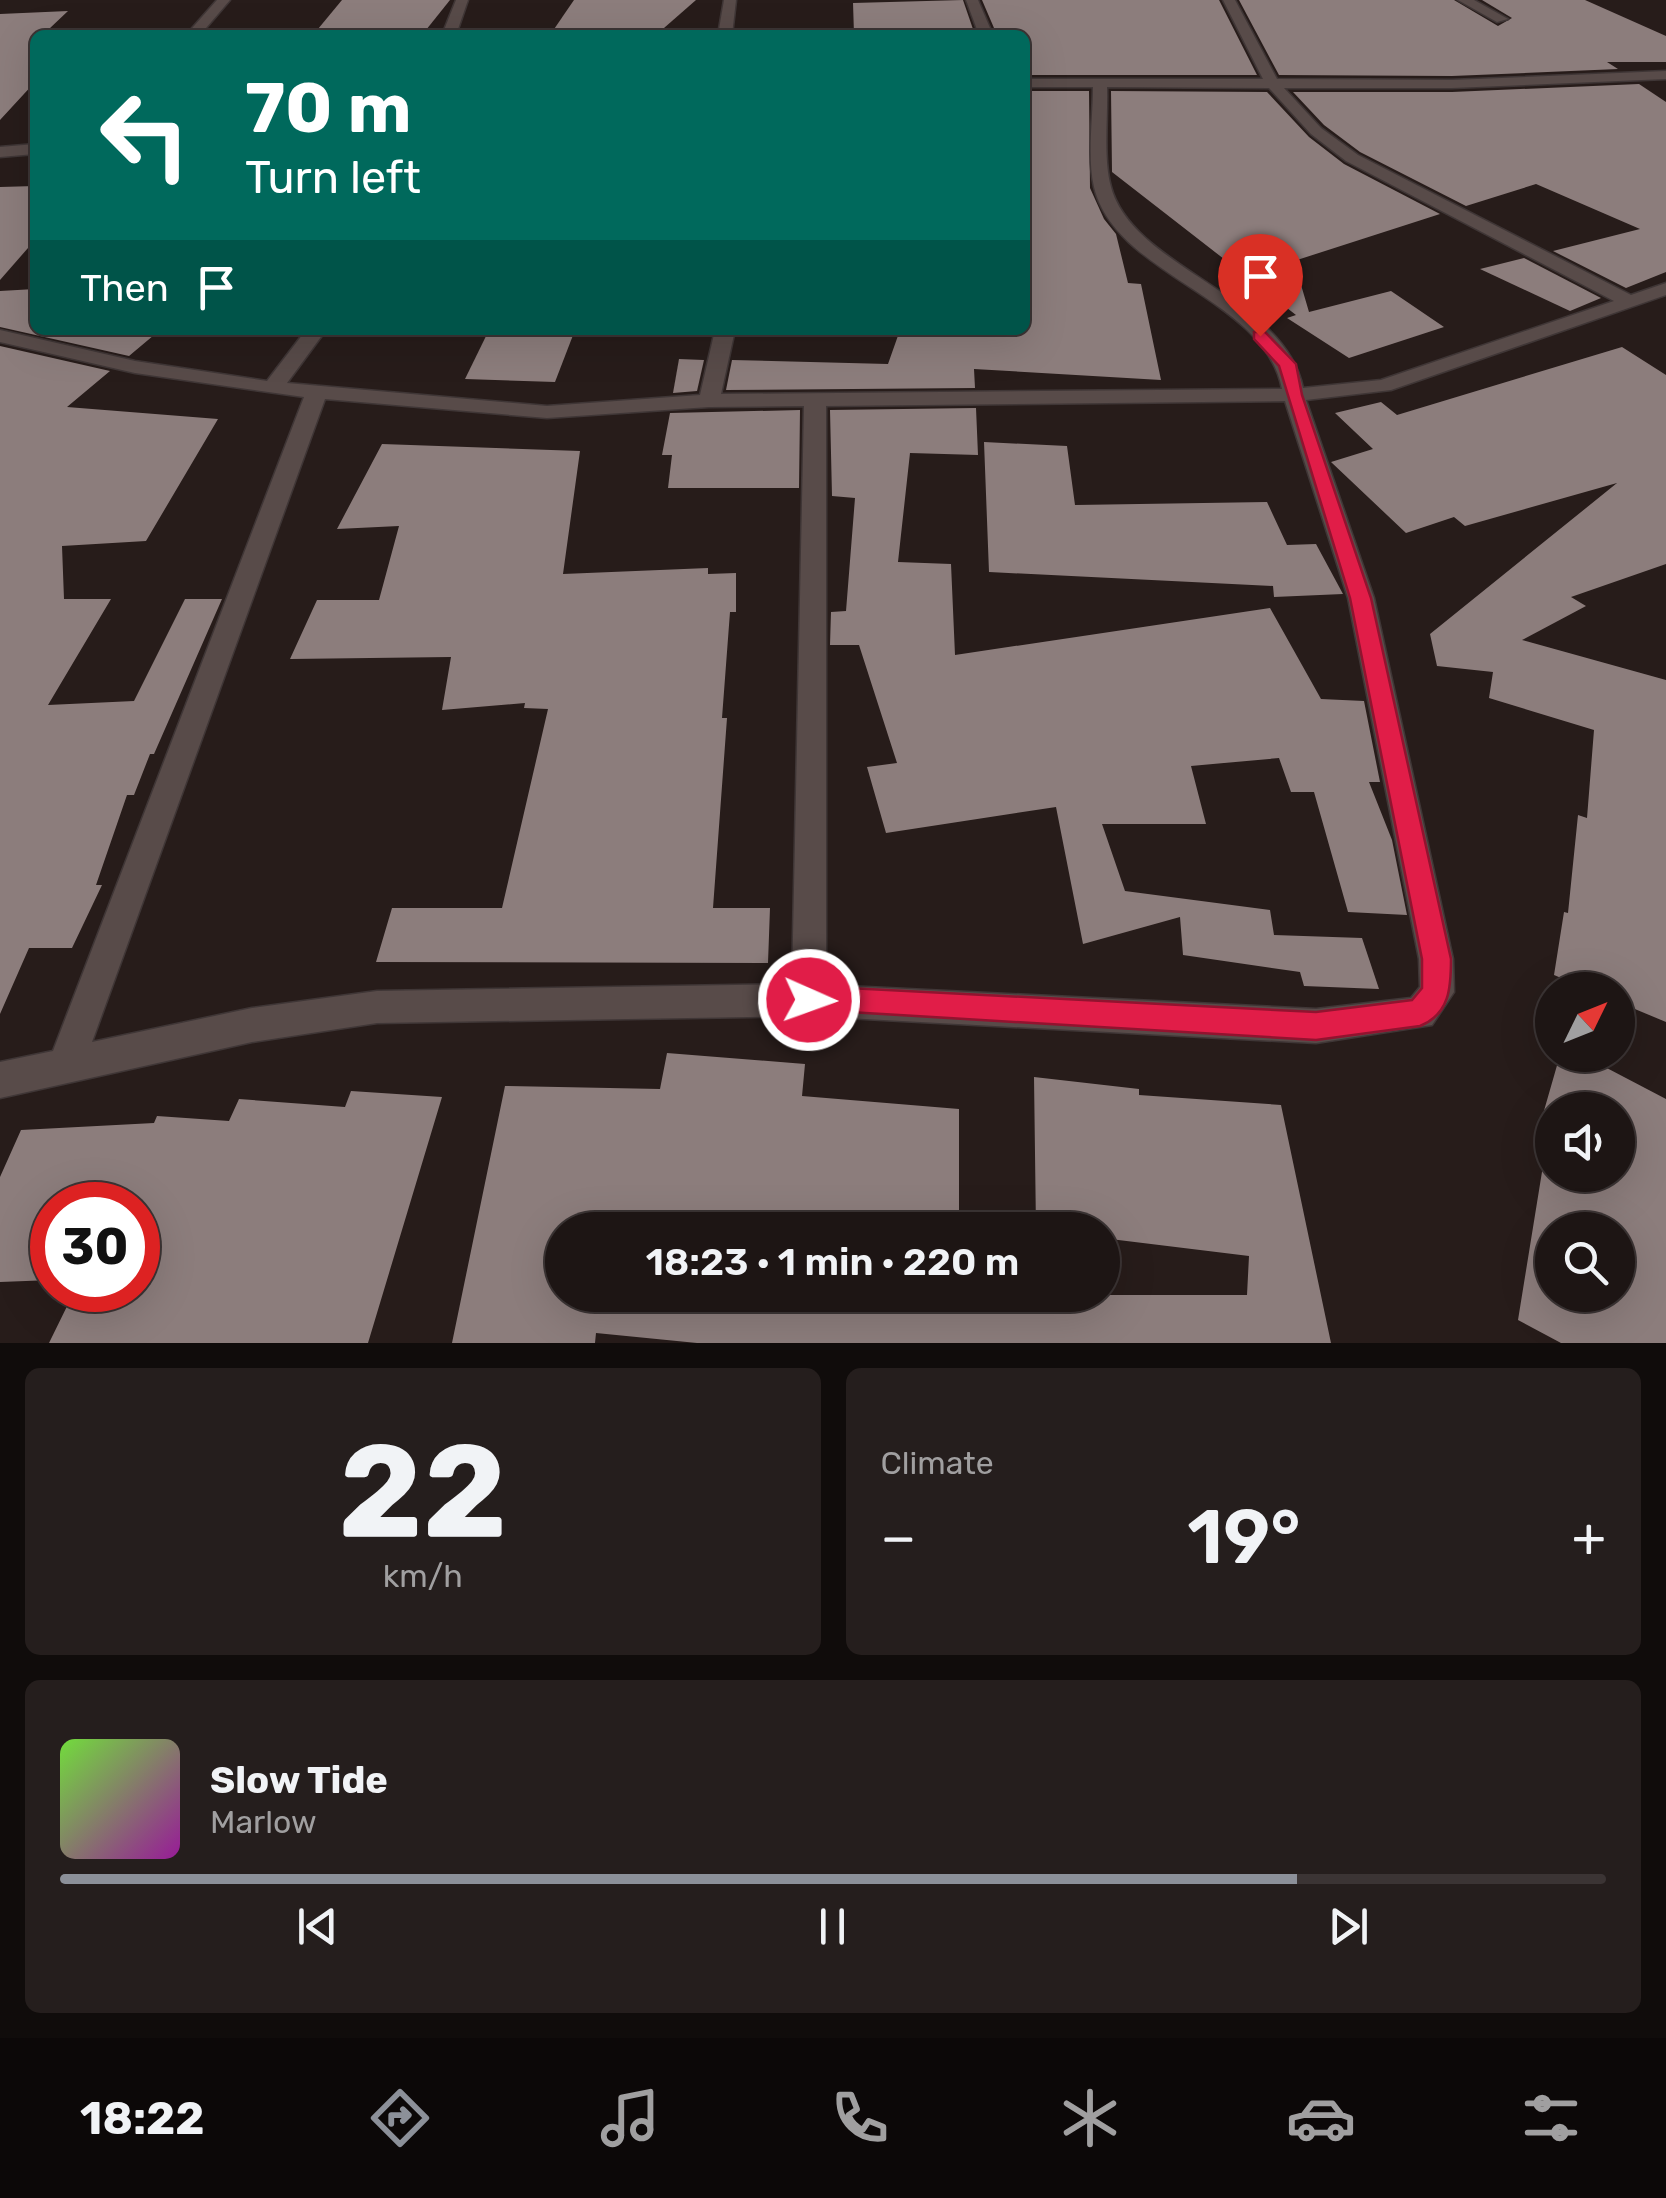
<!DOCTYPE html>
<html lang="en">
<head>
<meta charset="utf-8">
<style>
	:root { --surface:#1d1514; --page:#251e1d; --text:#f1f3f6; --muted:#a09fa0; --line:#3b3434; --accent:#8c9099 }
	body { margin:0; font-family:Rubik,sans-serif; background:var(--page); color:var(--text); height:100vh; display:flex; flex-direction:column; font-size:38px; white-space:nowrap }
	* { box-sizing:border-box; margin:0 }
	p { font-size:32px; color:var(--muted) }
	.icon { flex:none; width:55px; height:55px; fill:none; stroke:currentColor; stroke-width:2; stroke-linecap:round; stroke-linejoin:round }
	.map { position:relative; height:1343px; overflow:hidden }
	.drawer { display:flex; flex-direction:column; gap:25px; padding:25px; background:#100c0b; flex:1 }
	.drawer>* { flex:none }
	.banner { position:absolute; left:30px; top:30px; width:1000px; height:305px; border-radius:15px; box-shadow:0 10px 40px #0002,0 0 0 2px var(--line); background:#00695c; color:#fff; overflow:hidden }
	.needle { width:65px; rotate:47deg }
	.fabs { position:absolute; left:1535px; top:972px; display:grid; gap:20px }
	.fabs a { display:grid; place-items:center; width:100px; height:100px; border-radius:50%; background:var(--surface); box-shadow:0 10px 40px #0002,0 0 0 2px var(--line); font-size:50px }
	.speed { position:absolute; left:30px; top:1182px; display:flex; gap:20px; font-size:50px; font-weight:700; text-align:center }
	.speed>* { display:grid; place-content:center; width:130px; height:130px; border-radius:50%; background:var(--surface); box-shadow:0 10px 40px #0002,0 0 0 2px var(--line); line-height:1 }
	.speed .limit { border:15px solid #d22; background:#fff; color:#111 }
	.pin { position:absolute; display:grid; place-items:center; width:85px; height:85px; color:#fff; margin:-102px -42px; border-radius:50% 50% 50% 0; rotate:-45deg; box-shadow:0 0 10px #0007 }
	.pin .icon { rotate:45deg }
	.me { position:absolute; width:110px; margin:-55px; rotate:92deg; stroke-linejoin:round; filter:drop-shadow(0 0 8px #0008) }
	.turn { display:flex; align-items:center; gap:35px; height:210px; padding:0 50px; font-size:45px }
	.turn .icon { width:130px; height:130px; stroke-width:2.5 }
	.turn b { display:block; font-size:70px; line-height:85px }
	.then { display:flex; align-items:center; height:95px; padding:0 50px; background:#0003; gap:20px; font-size:38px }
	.big { font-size:75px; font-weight:600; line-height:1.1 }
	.drawer .card { flex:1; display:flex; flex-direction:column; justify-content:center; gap:15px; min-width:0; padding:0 35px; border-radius:15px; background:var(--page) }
	.drawer .dial { align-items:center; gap:0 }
	.dial b { font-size:130px; line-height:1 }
	.song { display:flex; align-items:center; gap:30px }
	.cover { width:120px; height:120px; border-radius:15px; background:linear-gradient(135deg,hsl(100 70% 55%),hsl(300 70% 35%)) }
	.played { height:10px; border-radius:5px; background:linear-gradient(90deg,var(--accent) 80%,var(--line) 80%) }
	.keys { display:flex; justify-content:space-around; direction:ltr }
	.heat { display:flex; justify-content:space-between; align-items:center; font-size:55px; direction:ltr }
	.drawer .tiles { flex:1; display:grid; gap:25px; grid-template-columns:1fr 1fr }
	.card:last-child { grid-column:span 2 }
	.trip { position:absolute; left:545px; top:1212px; width:575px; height:100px; border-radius:50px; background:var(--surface); box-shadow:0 10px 40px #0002,0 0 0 2px var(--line); font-weight:600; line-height:100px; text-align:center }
	.menu { display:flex; height:160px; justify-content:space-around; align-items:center; background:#0c0808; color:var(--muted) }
	.menu .icon { width:70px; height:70px }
	.menu .current { color:var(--accent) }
	.menu b { font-size:45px; color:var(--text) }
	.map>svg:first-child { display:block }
	.building { fill:#8c7d7c; fill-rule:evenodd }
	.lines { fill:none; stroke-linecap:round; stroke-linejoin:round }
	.minor-casing { stroke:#3f3636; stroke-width:3 }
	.minor { fill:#584b49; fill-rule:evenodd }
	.route { fill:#e11d48; stroke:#92132f; stroke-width:2.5 }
</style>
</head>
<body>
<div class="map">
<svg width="1666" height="1343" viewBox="0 0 1666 1343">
	<rect width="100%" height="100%" fill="#271c1a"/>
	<g class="building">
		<polygon points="342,0 450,0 422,35 313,35"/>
		<polygon points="574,0 696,0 656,35 550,35"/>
		<polygon points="963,0 975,35 854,35 853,3"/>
		<polygon points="982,0 1219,0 1257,75 1025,75 1025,35 997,35"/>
		<polygon points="1239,0 1454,0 1498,26 1512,18 1482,0 1585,0 1666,36 1666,62 1607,62 1618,69 1452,76 1279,75"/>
		<polygon points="68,11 49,29 85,28 79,35 35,35 35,82 0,120 0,14"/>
		<polygon points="1639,84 1666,102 1666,272 1626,288 1553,251 1640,229 1536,184 1466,206 1360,152 1324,125 1293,92 1452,92"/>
		<polygon points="1025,91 1089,91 1090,188 1104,219 1116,234 1128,283 1141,284 1161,380 974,369 975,388 726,390 732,360 888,364 900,330 1025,330"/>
		<polygon points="1111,91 1267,92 1309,137 1344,164 1440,214 1294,261 1309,312 1391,291 1444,327 1349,358 1287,318 1296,315 1112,172"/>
		<polygon points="35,186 35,240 0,280 0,187"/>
		<polygon points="1524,258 1601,298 1570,311 1480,269"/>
		<polygon points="35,289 35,330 160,330 129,356 0,327 0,291"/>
		<polygon points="489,330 575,330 555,382 465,379"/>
		<polygon points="0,346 110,371 67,407 218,419 146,541 62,546 64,599 111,599 48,705 134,701 185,599 222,599 154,754 150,754 134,795 127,795 96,885 102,885 72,948 29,948 0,1014"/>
		<polygon points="1622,347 1666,375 1666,564 1571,597 1586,606 1522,640 1666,680 1666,1022 1618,1002 1618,990 1590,990 1554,975 1564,912 1568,913 1578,815 1587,818 1594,730 1489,698 1493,672 1437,666 1430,634 1617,483 1465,526 1454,517 1406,533 1331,462 1373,449 1335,413 1381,402 1397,415"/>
		<polygon points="679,359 704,360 697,391 673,393"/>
		<polygon points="976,408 978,455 910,453 898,562 951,564 955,655 1270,608 1321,699 1364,701 1380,782 1369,782 1392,840 1407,915 1348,912 1314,792 1291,792 1279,758 1191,766 1206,824 1102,824 1125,891 1270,910 1274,935 1362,938 1379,989 1304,986 1300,972 1183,955 1180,917 1083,944 1056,807 886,833 867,767 897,763 859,645 830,645 831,612 846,611 855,498 832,496 830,410"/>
		<polygon points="800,410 799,488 668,488 672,455 662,455 670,413"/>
		<polygon points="984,442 1067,446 1075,505 1267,502 1287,545 1316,544 1343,594 1274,597 1273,586 989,572"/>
		<polygon points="382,444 580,451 563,574 708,568 708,574 736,573 736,612 730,612 722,718 727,718 713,908 770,908 768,963 376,962 392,908 502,908 548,709 524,708 525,703 442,710 451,657 290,659 317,600 379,600 399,526 337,529"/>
		<polygon points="667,1053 805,1064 802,1096 959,1109 959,1230 562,1230 562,1295 1247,1295 1249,1256 1102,1238 1102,1230 1036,1230 1034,1077 1139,1089 1139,1095 1281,1105 1331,1343 697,1343 596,1333 595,1343 452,1343 505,1086 660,1089"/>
		<path d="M1560,1055h22l84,44v244h-105l-43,-23 29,-179 -10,-6zM1552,1110h66v65h-66zM1552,1230h66v65h-66z"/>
		<polygon points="351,1091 442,1097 368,1343 49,1343 75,1290 138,1290 138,1205 52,1205 52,1280 0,1282 0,1177 21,1130 154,1123 157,1116 229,1121 239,1099 345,1107"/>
	</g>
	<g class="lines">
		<defs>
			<g id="minor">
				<polygon points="217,0 230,0 200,35 186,35"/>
				<polygon points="456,0 468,0 456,35 442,35"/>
				<polygon points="724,0 736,0 732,35 718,35"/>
				<polygon points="966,0 978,0 993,35 979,35"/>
				<path d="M1223,0h12l42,79 175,1 214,-9v8l-214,9h-168l37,40 37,27 273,140 35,-12v12l-275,95 -85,10 68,198 79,361 1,33 -22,33 -116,18 -507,-27 -432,7 -125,19 -252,56v-36l53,-11 251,-654 -169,-24 -135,-31v-12l135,31 132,20 39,-51h20l-39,53 260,23 153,-11 15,-65h20l-14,64 561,-5c-17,-92 -167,-113 -188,-202 -7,-30 -1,-69 -1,-100h-68v-8h238zM1107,87l162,1 42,46 35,27 268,140 -233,79 -78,8c-19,-93 -170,-119 -192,-201 -8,-29 -3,-69 -4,-100zM325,399l222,19 162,-11 95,-1 -12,578 -415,7 -125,17 -160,34zM1285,401l63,197 71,361 1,28 -9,11 -95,11 -490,-24v-579z"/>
				<polygon points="1458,0 1474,0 1508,19 1497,22"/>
				<polygon points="35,144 35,154 0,157 0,147"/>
			</g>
		</defs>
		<use href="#minor" class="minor-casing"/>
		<use href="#minor" class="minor"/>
	</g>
	<path class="route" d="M1254,332h11l31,32 6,31 69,203 80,361c0,28 -1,55 -31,67l-104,14 -517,-31 -5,-9 5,-10 10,-4 507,26 96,-12 10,-12v-29l-72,-361 -71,-232 -25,-27z"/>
</svg>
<div class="fabs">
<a><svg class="needle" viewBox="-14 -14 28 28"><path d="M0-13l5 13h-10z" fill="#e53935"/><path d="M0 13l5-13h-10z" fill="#a09fa0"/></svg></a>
<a><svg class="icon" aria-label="sound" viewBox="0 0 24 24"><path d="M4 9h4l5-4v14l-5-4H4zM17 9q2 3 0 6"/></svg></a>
<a><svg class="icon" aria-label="search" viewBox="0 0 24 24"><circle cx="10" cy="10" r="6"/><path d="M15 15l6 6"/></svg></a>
</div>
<div class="speed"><div class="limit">30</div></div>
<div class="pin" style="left:1260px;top:336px;background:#d93025"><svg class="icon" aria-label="arrive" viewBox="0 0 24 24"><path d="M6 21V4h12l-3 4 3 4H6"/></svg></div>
<svg class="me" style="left:809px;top:1000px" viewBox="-20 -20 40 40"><circle r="17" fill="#e11d48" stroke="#fff" stroke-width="3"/><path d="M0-11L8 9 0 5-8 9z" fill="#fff"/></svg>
<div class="trip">18:23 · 1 min · 220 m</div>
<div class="banner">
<div class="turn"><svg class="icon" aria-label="left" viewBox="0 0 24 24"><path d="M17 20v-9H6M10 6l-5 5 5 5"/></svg><div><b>70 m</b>Turn left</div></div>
<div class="then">Then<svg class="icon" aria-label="arrive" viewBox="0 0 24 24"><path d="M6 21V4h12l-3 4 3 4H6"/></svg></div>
</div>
</div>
<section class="drawer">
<div class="tiles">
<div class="card dial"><b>22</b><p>km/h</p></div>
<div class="card"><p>Climate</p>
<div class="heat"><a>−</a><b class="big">19°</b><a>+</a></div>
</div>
<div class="card">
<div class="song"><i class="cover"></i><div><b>Slow Tide</b><p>Marlow</p></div></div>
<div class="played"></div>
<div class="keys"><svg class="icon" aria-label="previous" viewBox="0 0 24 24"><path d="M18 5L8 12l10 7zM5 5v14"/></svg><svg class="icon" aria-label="pause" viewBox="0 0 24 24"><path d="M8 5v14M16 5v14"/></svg><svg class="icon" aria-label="next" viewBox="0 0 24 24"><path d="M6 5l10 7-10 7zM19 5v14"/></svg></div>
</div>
</div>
</section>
<nav class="menu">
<b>18:22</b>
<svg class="icon current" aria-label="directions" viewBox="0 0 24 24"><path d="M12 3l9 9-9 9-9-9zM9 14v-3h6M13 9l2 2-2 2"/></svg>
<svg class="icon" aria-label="music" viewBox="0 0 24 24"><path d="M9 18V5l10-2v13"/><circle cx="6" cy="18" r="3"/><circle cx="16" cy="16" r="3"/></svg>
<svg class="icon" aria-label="phone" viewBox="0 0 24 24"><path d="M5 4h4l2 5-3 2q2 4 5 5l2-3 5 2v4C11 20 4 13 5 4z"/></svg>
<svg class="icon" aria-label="climate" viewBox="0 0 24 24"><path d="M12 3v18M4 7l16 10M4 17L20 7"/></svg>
<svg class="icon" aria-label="car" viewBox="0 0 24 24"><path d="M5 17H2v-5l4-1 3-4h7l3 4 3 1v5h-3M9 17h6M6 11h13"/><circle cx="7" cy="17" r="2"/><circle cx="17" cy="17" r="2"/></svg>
<svg class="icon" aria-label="filters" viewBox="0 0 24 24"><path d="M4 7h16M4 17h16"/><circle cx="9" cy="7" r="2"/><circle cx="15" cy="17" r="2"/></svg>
</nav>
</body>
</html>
